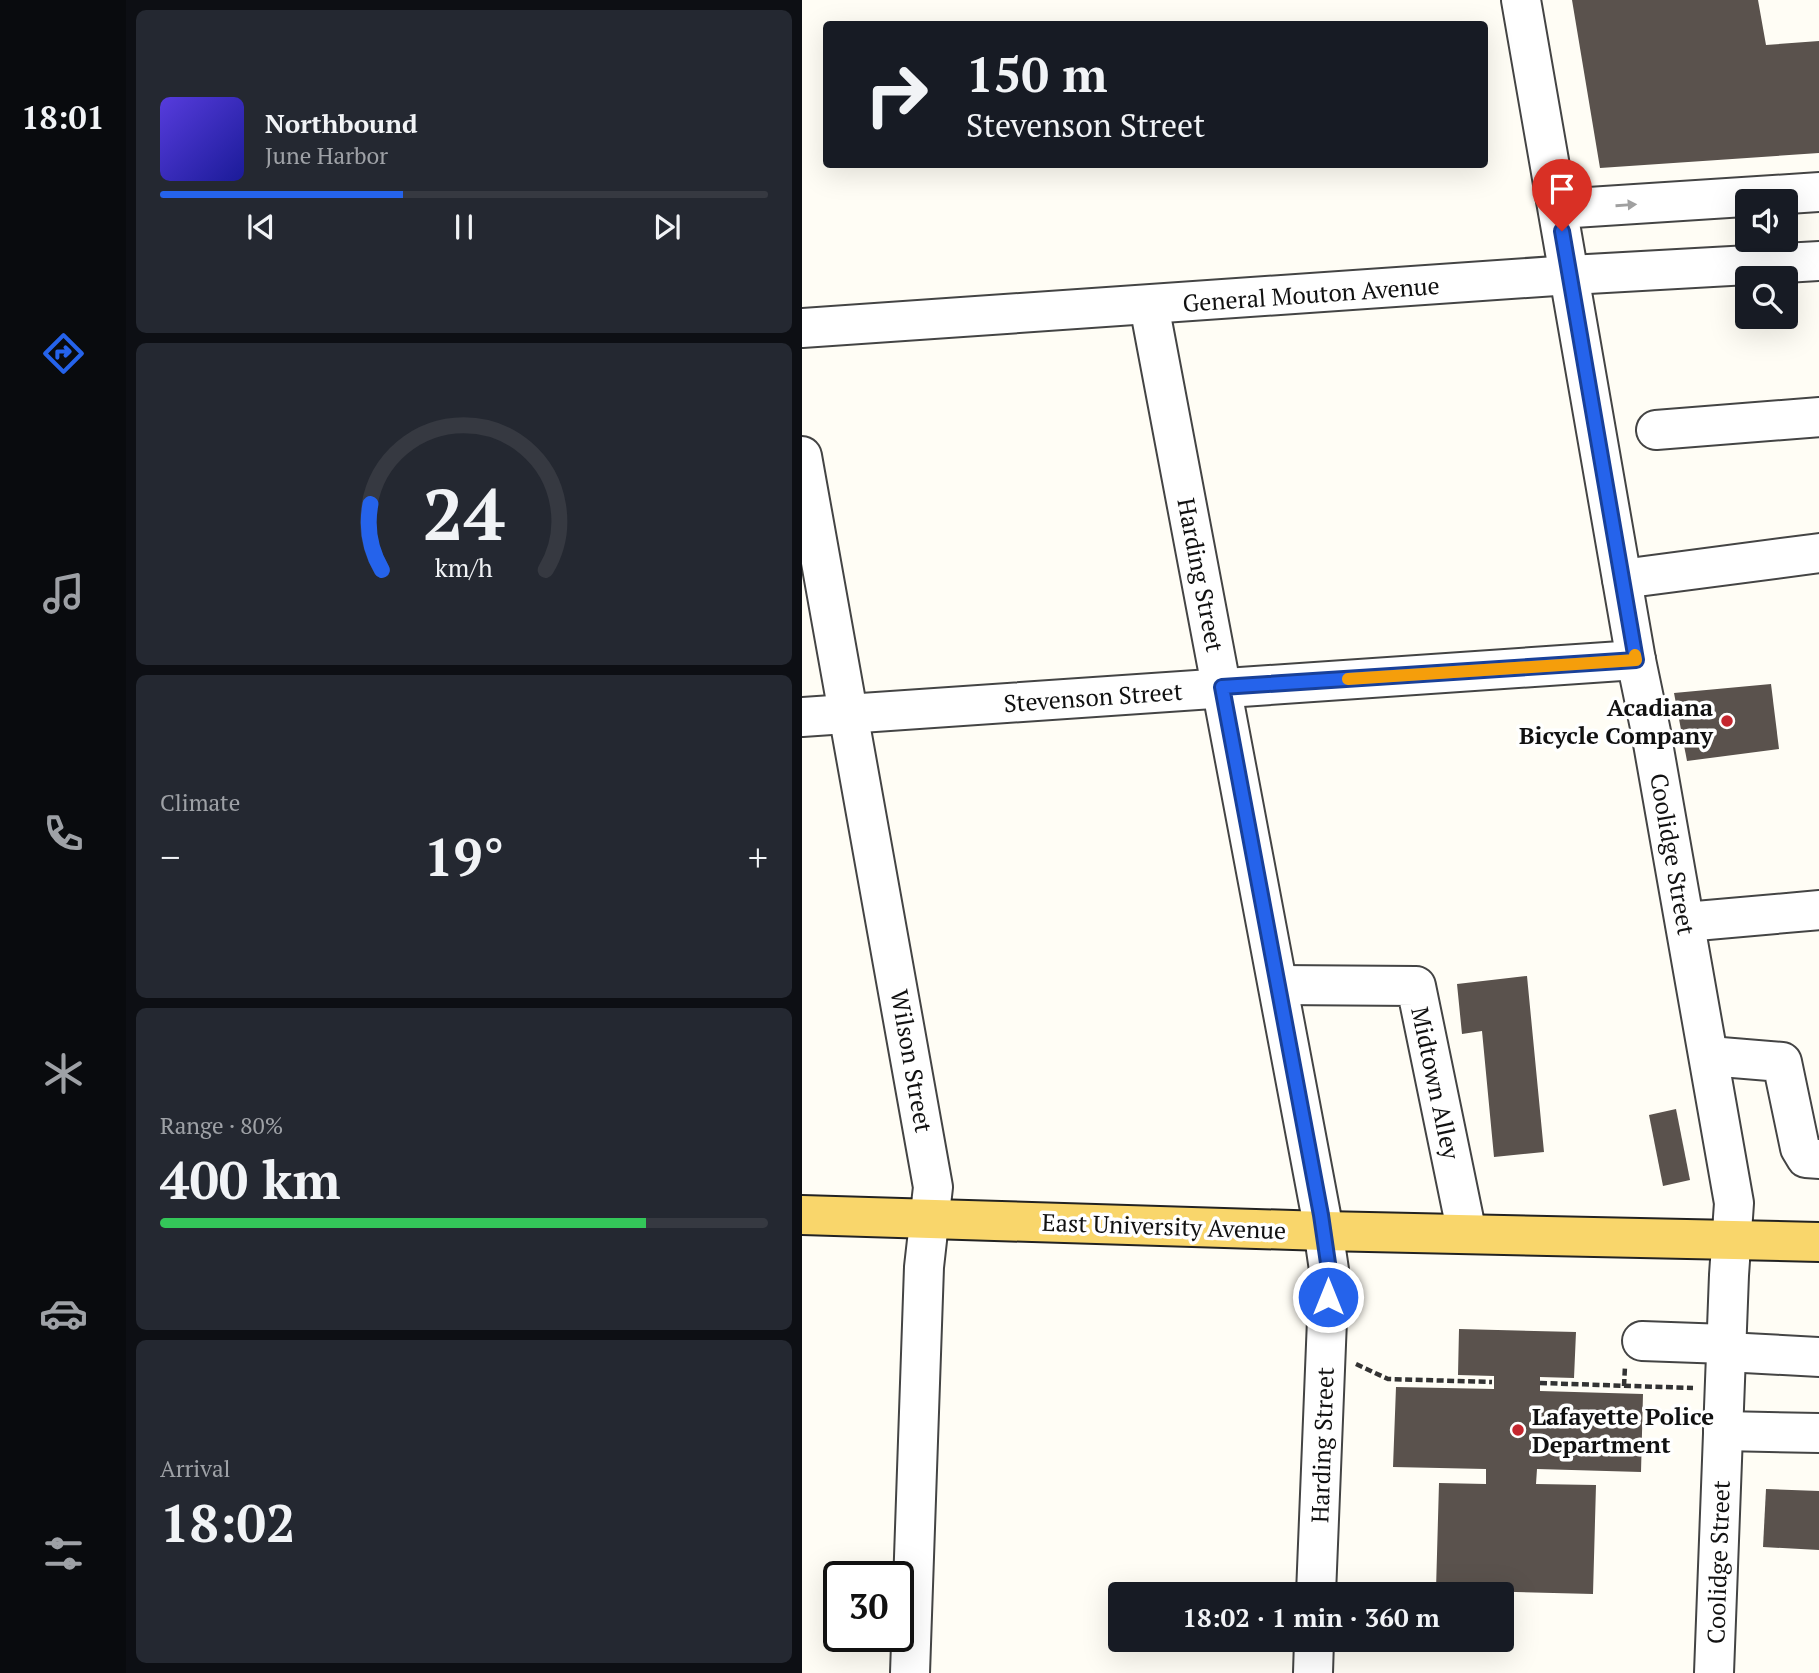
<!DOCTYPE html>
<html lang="en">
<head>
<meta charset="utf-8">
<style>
	:root { --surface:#171b24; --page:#242831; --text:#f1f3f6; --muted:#9ea1a6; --line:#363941; --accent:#2563eb }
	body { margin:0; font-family:"PT Serif",serif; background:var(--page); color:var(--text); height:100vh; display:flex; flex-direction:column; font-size:26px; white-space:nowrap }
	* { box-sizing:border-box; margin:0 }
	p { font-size:23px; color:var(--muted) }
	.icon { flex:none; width:38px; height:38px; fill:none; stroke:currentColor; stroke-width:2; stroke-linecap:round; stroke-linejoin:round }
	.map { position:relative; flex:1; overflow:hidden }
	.sheet { display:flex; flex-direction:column; gap:10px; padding:10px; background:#0d0f14; width:676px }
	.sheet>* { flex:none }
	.top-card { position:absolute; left:21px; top:21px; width:665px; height:147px; border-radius:7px; box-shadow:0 7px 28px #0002; background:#171b24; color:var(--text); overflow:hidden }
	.buttons { position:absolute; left:933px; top:189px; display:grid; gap:14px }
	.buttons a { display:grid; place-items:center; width:63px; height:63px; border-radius:7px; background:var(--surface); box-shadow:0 7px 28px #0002; font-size:35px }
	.speed { position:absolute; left:21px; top:1561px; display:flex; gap:14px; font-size:35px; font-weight:700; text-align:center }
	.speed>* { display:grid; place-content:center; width:91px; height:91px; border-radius:50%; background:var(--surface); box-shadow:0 7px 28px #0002; line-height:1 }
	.speed .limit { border:4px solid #111; border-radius:10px; background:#fff; color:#111 }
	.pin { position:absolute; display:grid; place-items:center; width:60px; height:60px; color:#fff; margin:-72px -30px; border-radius:50% 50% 50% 0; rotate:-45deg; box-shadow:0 0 7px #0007 }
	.pin .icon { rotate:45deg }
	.me { position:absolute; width:77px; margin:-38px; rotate:0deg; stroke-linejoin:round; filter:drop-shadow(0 0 5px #0008) }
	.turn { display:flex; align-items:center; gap:24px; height:147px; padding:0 28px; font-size:32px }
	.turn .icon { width:91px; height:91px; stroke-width:2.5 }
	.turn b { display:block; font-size:49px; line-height:60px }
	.big { font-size:52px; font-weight:700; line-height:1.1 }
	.sheet .widget { flex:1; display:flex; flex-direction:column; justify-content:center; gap:10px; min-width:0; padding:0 24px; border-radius:10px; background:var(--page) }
	.sheet .dial { align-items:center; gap:0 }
	.dial svg { height:182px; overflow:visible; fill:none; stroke:var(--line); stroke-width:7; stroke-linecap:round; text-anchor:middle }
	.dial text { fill:var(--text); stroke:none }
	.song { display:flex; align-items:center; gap:21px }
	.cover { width:84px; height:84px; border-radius:10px; background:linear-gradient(135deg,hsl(250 70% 55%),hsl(240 70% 35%)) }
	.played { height:7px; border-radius:4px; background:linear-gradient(90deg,var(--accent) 40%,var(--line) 40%) }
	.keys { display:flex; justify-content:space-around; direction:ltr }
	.heat { display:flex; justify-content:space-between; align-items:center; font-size:38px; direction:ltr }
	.charge { height:10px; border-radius:5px; background:linear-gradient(90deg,#34c759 80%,var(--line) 0) }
	.trip { position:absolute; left:306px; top:1582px; width:406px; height:70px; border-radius:7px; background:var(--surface); box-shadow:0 7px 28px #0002; font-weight:700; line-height:70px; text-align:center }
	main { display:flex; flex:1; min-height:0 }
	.tab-bar { display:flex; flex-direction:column; width:126px; justify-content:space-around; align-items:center; background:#090b0e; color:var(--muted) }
	.tab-bar .icon { width:49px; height:49px }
	.tab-bar .active { color:var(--accent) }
	.tab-bar b { font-size:32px; color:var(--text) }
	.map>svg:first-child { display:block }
	.building { fill:#5a524d }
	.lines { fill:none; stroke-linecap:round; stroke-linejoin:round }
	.minor-casing { stroke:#444; stroke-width:42 }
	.major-casing { stroke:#222; stroke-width:42 }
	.path { stroke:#333; stroke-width:4.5; stroke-dasharray:7 3.5; stroke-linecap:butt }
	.minor { stroke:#fff; stroke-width:38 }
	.major { stroke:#f9d66b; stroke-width:38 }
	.oneway { fill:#a0a0a0 }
	.route-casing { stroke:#184099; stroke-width:18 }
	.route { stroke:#2563eb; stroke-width:12 }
	.slow { stroke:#f59e0b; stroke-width:12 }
	.poi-dot { fill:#c4262e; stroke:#fff; stroke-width:2.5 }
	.labels { text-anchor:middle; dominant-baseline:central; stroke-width:7; stroke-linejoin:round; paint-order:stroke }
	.street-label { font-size:24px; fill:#111; stroke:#fff }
	.poi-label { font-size:24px; font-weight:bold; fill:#111; stroke:#fff; text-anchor:end }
</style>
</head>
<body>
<main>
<nav class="tab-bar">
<b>18:01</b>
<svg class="icon active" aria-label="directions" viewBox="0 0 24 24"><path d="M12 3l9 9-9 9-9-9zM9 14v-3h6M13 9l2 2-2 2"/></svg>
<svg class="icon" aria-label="music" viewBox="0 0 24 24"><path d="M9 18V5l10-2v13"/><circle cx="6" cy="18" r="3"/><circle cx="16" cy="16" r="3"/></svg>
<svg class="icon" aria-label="phone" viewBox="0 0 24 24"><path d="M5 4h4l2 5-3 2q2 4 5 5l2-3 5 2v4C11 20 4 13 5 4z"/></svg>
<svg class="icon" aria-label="climate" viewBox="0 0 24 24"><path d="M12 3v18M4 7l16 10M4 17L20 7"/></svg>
<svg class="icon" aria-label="car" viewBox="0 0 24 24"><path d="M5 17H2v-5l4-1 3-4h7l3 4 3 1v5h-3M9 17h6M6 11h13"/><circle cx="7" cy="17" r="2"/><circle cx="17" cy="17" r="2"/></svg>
<svg class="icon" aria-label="filters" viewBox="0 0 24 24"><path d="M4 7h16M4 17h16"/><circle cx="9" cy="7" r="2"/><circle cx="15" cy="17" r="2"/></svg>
</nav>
<section class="sheet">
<div class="widget">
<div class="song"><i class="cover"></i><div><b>Northbound</b><p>June Harbor</p></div></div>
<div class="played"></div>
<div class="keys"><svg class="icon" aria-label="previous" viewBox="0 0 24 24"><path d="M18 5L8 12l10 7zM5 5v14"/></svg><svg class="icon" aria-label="pause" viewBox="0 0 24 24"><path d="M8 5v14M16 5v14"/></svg><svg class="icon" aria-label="next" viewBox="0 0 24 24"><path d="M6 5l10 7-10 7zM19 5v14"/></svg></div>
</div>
<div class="widget dial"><svg viewBox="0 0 100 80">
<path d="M14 69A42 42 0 1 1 86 69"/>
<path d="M14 69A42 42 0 0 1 9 40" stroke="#2563eb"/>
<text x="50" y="56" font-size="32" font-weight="700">24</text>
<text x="50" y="72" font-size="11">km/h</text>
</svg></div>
<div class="widget"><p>Climate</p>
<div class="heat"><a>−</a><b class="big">19°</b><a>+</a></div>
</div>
<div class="widget"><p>Range · 80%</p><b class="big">400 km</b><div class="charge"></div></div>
<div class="widget"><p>Arrival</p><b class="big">18:02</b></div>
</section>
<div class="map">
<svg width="1018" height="1673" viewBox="0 0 1018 1673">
	<rect width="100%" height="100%" fill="#fffdf5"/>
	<g class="building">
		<polygon points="770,0 956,0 964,45 1018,41 1018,153 798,168"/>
		<polygon points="969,684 977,749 885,761 872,693"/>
		<polygon points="725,976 742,1152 692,1157 680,1031 660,1034 655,984"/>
		<polygon points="874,1109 888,1180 861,1186 847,1115"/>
		<polygon points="657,1329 774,1332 772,1378 738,1377 738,1391 841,1394 839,1472 735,1469 734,1484 794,1485 791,1594 634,1590 637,1483 684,1484 684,1469 591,1467 594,1387 692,1389 692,1376 656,1375"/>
		<polygon points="964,1489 1018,1491 1018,1550 961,1547"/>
	</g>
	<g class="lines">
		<defs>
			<g id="minor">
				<polyline points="719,0 834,660 849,732 932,1203 927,1275 912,1673"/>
				<polyline points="756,209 1018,192"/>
				<polyline points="347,305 519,1215 527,1270 514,1594"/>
				<polyline points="0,328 768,275 1018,261"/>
				<polyline points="854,430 1018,417"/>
				<polyline points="0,456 131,1187 122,1267 108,1673"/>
				<polyline points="820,579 1018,553"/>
				<polyline points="0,717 834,660"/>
				<polyline points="883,922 1018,910"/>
				<polyline points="476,985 614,986 665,1234"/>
				<polyline points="907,1056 980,1062 998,1148 1004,1158 1018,1159"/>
				<polyline points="840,1341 924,1344"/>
				<polyline points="924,1352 1018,1357"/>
				<polyline points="921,1431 1018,1433"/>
				<polyline points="511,1673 512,1640"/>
			</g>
			<polyline id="major" points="0,1215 522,1231 1018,1242"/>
		</defs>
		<use href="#minor" class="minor-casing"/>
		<use href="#major" class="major-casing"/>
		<g class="path">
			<polyline points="554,1364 586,1379 690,1382"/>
			<polyline points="738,1383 891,1388"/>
			<polyline points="822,1386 823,1366"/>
		</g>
		<use href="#minor" class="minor"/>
		<use href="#major" class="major"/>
	</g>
	<defs><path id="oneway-solid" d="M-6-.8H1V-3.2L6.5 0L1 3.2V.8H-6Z" transform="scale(1.75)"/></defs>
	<use class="oneway" href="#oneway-solid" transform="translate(824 205) rotate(-4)"/>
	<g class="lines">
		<defs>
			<polyline id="route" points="526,1297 527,1270 519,1215 420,687 834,660 760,231"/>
		</defs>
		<use href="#route" class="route-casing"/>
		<use href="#route" class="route"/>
		<polyline class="slow" points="546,679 834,660 833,655"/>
	</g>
	<g class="poi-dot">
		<circle cx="925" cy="721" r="7"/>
		<circle cx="716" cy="1430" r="7"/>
	</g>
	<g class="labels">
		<g class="street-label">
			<text transform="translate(509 294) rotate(-4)">General Mouton Avenue</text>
			<text transform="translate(399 575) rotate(79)">Harding Street</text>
			<text transform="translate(291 697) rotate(-4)">Stevenson Street</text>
			<text transform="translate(871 854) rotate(80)">Coolidge Street</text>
			<text transform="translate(110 1061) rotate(80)">Wilson Street</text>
			<text transform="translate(634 1083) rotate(78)">Midtown Alley</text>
			<text transform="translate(362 1226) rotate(2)">East University Avenue</text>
			<text transform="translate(520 1445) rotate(-88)">Harding Street</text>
			<text transform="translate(916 1562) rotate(-88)">Coolidge Street</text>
		</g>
		<g class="poi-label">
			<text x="911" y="707">Acadiana<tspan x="911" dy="28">Bicycle Company</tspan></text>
			<text x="730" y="1416" text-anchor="start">Lafayette Police<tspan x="730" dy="28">Department</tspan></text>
		</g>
	</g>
</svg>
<div class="buttons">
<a><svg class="icon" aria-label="sound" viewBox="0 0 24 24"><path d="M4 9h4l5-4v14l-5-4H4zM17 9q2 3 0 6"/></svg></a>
<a><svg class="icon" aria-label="search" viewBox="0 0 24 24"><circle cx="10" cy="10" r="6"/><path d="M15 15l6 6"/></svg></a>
</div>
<div class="speed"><div class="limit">30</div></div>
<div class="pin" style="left:760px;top:231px;background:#d93025"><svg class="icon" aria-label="arrive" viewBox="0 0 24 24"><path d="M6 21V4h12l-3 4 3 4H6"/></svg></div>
<svg class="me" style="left:526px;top:1297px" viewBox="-20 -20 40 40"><circle r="17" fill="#2563eb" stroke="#fff" stroke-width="3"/><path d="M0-11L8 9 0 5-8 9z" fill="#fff"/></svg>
<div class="trip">18:02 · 1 min · 360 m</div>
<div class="top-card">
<div class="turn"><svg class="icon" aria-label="right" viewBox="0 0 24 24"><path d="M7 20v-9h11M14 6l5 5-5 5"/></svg><div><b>150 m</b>Stevenson Street</div></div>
</div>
</div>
</main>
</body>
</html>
